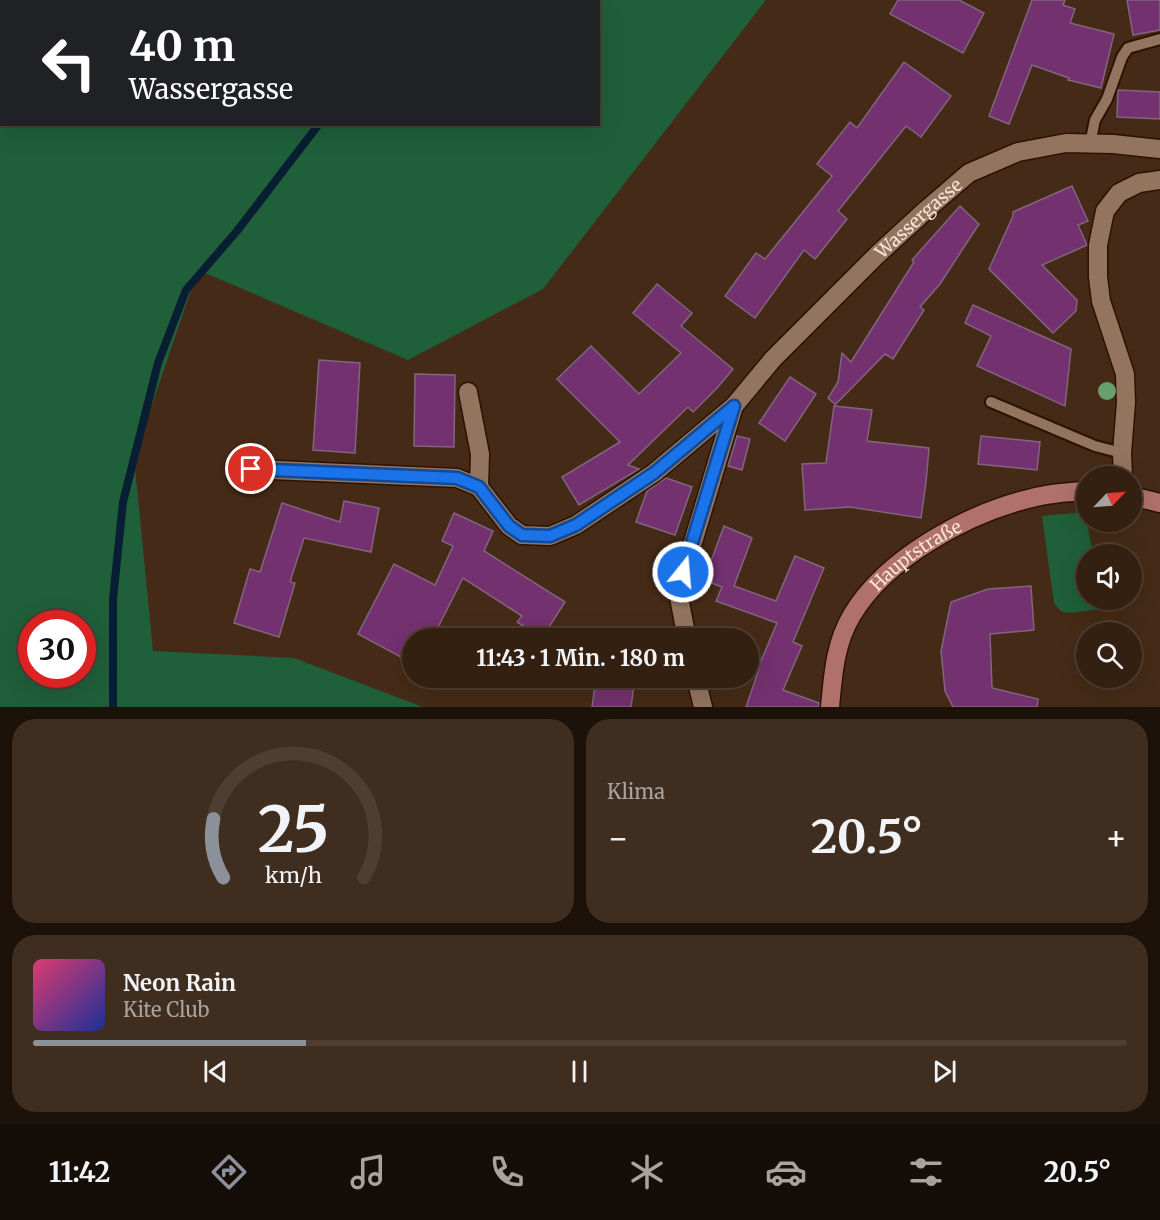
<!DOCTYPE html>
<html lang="de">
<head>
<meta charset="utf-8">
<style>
	:root { --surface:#342011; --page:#3f2d1f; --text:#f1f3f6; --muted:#a9a39f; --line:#4e3e31; --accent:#8c9099 }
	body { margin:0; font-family:Merriweather,serif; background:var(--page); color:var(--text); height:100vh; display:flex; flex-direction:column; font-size:22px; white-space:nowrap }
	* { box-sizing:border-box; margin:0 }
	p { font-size:20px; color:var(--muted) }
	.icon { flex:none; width:33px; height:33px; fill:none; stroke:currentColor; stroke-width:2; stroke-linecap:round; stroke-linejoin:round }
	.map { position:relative; height:707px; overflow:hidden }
	.details { display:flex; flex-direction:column; gap:12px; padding:12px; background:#1d1209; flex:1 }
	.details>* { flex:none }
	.top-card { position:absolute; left:0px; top:0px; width:600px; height:126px; box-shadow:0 6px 24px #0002,0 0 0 2px var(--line); background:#202124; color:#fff; overflow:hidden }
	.needle { width:39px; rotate:65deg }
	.controls { position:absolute; left:1076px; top:466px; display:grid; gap:12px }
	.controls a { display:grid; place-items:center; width:66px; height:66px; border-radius:50%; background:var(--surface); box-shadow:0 6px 24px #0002,0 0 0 2px var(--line); font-size:30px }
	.speed { position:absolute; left:18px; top:610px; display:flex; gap:12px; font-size:30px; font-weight:700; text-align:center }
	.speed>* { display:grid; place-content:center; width:78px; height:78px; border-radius:50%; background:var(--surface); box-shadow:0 6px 24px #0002,0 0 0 2px var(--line); line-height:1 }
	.speed .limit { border:9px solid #d22; background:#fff; color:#111 }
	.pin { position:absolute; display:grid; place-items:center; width:51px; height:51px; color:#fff; margin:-26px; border:3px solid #fff; border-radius:50%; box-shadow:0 2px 6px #0007 }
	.me { position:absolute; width:66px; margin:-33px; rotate:17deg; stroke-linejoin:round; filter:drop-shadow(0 0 4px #0008) }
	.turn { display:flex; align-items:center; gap:21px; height:126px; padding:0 30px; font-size:27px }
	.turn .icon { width:78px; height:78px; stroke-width:2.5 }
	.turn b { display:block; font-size:42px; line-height:51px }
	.big { font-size:45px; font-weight:700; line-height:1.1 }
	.details .card { flex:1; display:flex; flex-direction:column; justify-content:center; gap:9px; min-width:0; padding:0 21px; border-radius:24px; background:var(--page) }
	.details .dial { align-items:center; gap:0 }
	.dial svg { height:156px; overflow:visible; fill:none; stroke:var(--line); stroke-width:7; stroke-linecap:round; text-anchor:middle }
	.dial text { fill:var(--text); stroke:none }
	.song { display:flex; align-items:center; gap:18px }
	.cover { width:72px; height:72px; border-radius:9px; background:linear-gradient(135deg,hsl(340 70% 55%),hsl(230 70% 35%)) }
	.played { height:6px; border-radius:3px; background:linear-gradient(90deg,var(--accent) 25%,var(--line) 25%) }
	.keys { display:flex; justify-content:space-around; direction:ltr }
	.heat { display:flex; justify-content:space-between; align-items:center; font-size:33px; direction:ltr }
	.details .tiles { flex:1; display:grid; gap:12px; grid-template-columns:1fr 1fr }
	.card:last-child { grid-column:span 2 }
	.trip { position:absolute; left:402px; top:628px; width:357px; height:60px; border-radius:30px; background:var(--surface); box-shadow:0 6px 24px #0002,0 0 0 2px var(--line); font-weight:700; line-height:60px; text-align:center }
	.tab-bar { display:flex; height:96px; justify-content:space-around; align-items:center; background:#150d07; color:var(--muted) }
	.tab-bar .icon { width:42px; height:42px }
	.tab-bar .active { color:var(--accent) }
	.tab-bar b { font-size:27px; color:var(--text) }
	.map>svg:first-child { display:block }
	.green { fill:#1f5f3a; fill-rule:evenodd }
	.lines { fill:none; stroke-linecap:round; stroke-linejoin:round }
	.stream { stroke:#081f33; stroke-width:8 }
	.building { fill:#73316f; stroke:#80657d; stroke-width:1.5 }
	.service-casing { stroke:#2b1301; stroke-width:14 }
	.minor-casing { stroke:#2b1301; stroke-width:21 }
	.secondary-casing { stroke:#2b1301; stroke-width:21 }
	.service { stroke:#93745f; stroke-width:10 }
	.minor { stroke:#93745f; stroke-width:18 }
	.secondary { stroke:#b0716b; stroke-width:18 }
	.tree { fill:#689f6d }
	.route-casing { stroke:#114b97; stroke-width:15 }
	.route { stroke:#1a73e8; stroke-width:10 }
	.labels { text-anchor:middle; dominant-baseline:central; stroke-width:6; stroke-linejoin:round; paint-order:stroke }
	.street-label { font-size:18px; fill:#f7e5d9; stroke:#23170e }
</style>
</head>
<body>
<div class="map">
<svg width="1160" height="707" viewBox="0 0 1160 707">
	<rect width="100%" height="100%" fill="#452b17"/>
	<g class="green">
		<path d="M0,0h766l-223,289 -135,71 -210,-90 -64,187 19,194 141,7 129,49h-423zM2,2h596v122h-596zM32,624h50v51h-50z"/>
		<polygon points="1085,512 1086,522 1087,522 1093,555 1086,555 1086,600 1101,600 1103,609 1068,613 1061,611 1054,603 1042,516"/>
	</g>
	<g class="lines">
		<g class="stream">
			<polyline points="414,2 415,0"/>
			<polyline points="113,707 113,599 123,502 158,363 186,290 237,231 319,124"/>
		</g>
	</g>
	<g class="building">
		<polygon points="898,0 959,0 984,13 963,53 890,14"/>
		<polygon points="1032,0 1065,0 1063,5 1075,9 1070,23 1114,34 1101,88 1068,80 1069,78 1032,65 1009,124 989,116"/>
		<polygon points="1127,0 1160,0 1160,30 1133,35"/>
		<polygon points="904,62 951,96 921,137 906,126 838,211 847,219 815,259 804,250 755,318 725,296 756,253 765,259 832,176 817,164 850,122 857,128"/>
		<polygon points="1118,90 1160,92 1160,119 1117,117"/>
		<polygon points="1072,186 1088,221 1078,225 1087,245 1042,265 1077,300 1076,311 1053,333 989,269 1013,216 1013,212"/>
		<polygon points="960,206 979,224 940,284 920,307 924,310 893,359 885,354 835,405 835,404 828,398 838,382 842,353 851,362 914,262 912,260"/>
		<polygon points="657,284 692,313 681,326 733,369 717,388 693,412 688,407 628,465 639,469 579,505 562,477 620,442 557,379 591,346 639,394 681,353 633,313"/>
		<polygon points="973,305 1071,349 1065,406 977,366 991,336 965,323"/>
		<polygon points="319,360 360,363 355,453 313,450"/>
		<polygon points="415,374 455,375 454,447 414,446"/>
		<polygon points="790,377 816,394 785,441 759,423"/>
		<polygon points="834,406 872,410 867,441 929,448 926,482 921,518 850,507 805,510 802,464 826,463"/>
		<polygon points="737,436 750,439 742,470 728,466"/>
		<polygon points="981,436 1040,442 1037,470 978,464"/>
		<polygon points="666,478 692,487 675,535 636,522 647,491"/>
		<polygon points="344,501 379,508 371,552 304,538 290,582 295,583 279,637 234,623 250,569 260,572 282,503 340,522"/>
		<polygon points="454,513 493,531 484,551 565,602 542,638 517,622 522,616 463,578 432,639 412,639 412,663 358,634 394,564 435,585 453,546 442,541"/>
		<polygon points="724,526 752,538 734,586 776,601 795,556 824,568 793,642 802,646 783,690 819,703 819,707 746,707 759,669 758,668 777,623 716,601 722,587 704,580"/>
		<polygon points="1031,586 1034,630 990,634 992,688 1038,699 1037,707 953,707 945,691 941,651 951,602 988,589"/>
		<polygon points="596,678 635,678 631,707 592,707"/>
	</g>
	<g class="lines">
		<defs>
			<g id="service">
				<polyline points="1090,144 1095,120 1107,99 1122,57 1128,48 1160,39"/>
				<polyline points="991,402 1095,446 1122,453"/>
			</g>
			<g id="minor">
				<polyline points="468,392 480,454 479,487"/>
				<path id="s1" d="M251,469l206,9 22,9 30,39 13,9 28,1 26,-11 78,-52 80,-67 39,-47 104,-104 49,-45 43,-37 49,-21 48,-9 47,1 47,5"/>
				<polyline points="1123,477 1122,453 1126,402 1125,374 1101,301 1098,277 1098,245 1105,211 1119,193 1139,183 1160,180"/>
				<polyline points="687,639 678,592 734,406"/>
				<polyline points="696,678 703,707"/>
			</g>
			<g id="secondary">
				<polyline points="1131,496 1160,503"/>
				<path id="s2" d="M830,707c3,-32 5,-64 22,-92 34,-57 116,-102 180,-117 18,-5 36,-6 54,-7"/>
			</g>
		</defs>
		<use href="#service" class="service-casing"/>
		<use href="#minor" class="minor-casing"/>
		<use href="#secondary" class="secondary-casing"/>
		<use href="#service" class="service"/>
		<use href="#minor" class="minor"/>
		<use href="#secondary" class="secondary"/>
	</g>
	<circle class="tree" cx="1107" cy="391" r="9"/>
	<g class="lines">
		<defs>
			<polyline id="route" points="251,469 457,478 479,487 509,526 522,535 550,536 576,525 654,473 734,406 683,572"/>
		</defs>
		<use href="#route" class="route-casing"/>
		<use href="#route" class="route"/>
	</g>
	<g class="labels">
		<g class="street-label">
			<text stroke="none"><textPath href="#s1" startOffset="813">Wassergasse</textPath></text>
			<text stroke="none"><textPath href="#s2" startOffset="184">Hauptstraße</textPath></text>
		</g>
	</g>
</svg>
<div class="controls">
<a><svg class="needle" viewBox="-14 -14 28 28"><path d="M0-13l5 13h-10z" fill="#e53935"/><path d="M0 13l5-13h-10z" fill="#a9a39f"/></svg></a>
<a><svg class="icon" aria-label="sound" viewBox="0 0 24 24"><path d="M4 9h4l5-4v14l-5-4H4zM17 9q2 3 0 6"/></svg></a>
<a><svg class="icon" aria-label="search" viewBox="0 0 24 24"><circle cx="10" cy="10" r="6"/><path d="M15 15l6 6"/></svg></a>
</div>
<div class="speed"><div class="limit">30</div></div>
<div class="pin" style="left:251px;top:469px;background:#d93025"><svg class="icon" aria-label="arrive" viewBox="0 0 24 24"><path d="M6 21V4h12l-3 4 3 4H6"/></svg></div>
<svg class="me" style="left:683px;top:572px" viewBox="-20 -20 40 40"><circle r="17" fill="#1a73e8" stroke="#fff" stroke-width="3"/><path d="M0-11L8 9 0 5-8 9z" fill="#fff"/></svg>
<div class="trip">11:43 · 1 Min. · 180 m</div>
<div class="top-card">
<div class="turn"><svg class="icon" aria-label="left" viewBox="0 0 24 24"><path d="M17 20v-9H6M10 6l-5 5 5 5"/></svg><div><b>40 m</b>Wassergasse</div></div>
</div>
</div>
<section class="details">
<div class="tiles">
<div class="card dial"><svg viewBox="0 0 100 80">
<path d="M14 69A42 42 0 1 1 86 69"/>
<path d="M14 69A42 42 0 0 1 9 39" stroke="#8c9099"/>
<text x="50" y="56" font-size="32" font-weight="700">25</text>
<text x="50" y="72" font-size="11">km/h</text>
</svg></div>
<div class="card"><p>Klima</p>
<div class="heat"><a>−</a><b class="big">20.5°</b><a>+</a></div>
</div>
<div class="card">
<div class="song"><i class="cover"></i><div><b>Neon Rain</b><p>Kite Club</p></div></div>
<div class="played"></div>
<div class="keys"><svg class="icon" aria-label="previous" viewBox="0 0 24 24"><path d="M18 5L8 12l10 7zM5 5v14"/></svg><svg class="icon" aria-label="pause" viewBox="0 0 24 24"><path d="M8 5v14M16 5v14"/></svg><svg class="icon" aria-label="next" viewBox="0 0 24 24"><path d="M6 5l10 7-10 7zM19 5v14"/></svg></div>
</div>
</div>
</section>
<nav class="tab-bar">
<b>11:42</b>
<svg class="icon active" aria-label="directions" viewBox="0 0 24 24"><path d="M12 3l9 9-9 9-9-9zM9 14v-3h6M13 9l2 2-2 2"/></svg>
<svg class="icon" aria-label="music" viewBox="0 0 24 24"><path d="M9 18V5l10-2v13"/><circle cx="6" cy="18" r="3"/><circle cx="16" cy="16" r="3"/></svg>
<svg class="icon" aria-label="phone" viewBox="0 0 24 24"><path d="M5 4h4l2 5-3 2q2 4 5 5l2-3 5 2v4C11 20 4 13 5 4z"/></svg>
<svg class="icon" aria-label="climate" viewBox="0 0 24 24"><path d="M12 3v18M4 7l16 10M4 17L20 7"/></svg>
<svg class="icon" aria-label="car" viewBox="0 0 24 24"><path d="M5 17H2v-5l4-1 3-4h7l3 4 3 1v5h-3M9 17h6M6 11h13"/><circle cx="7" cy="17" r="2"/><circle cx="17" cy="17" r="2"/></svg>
<svg class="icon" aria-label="filters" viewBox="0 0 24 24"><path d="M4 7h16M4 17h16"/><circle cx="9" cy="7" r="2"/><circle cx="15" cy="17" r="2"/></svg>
<b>20.5°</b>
</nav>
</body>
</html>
